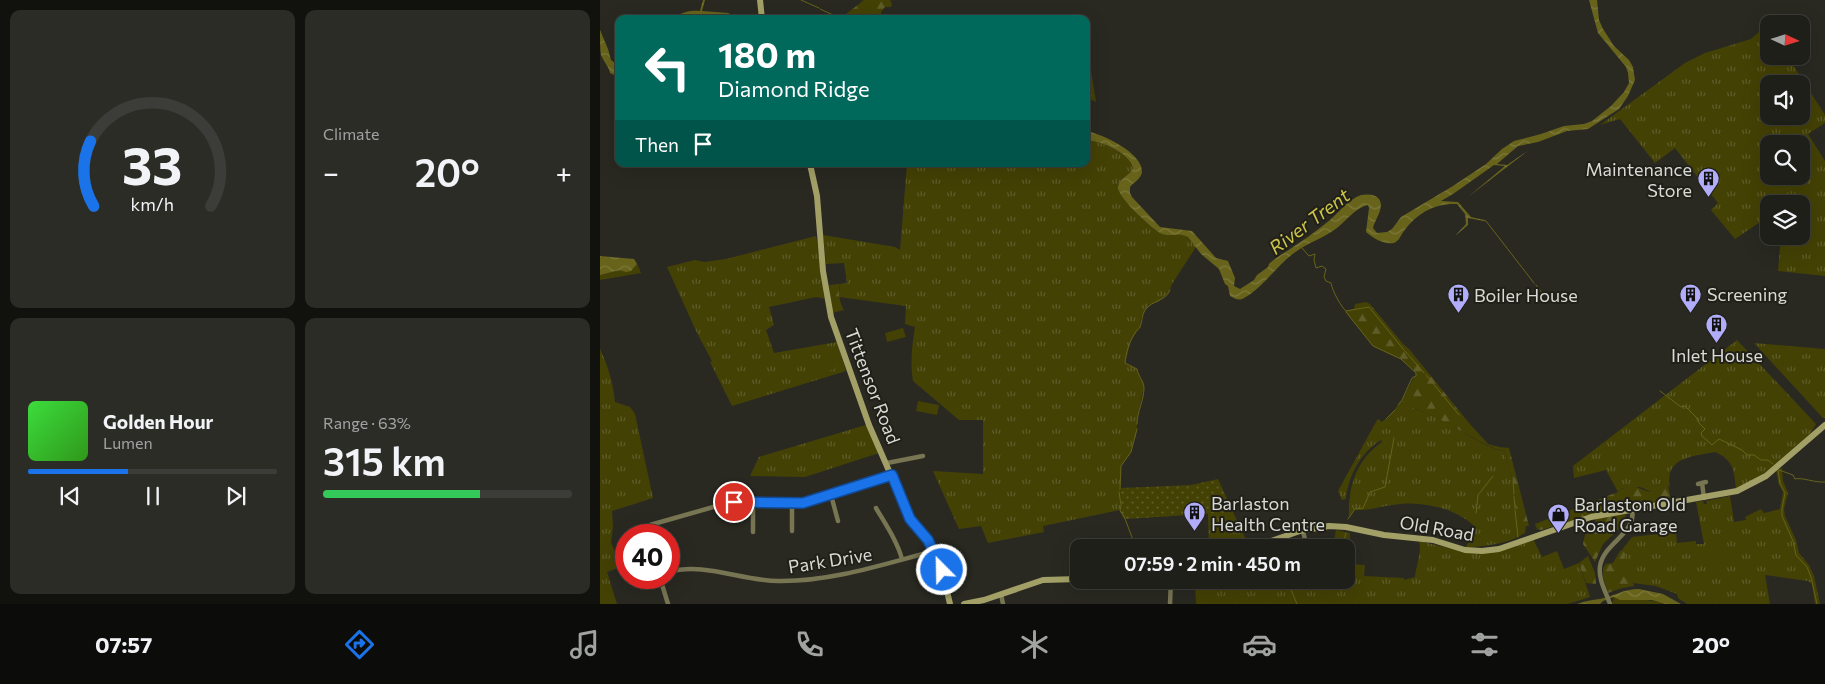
<!DOCTYPE html>
<html lang="en">
<head>
<meta charset="utf-8">
<style>
	:root { --surface:#1f1f1a; --page:#2c2c27; --text:#f1f3f6; --muted:#a1a2a2; --line:#3c3d39; --accent:#1a73e8 }
	body { margin:0; font-family:Commissioner,sans-serif; background:var(--page); color:var(--text); height:100vh; display:flex; flex-direction:column; font-size:19px; white-space:nowrap }
	* { box-sizing:border-box; margin:0 }
	p { font-size:16px; color:var(--muted) }
	.icon { flex:none; width:28px; height:28px; fill:none; stroke:currentColor; stroke-width:2; stroke-linecap:round; stroke-linejoin:round }
	.map { position:relative; flex:1; overflow:hidden }
	.panel { display:flex; flex-direction:column; gap:10px; padding:10px; background:#11110e; width:600px }
	.panel>* { flex:none }
	.top-card { position:absolute; left:15px; top:15px; width:475px; height:152px; border-radius:10px; box-shadow:0 5px 20px #0002,0 0 0 1px var(--line); background:#00695c; color:#fff; overflow:hidden }
	.needle { width:32px; rotate:94deg }
	.fabs { position:absolute; left:1160px; top:15px; display:grid; gap:10px }
	.fabs a { display:grid; place-items:center; width:50px; height:50px; border-radius:10px; background:var(--surface); box-shadow:0 5px 20px #0002,0 0 0 1px var(--line); font-size:25px }
	.speed { position:absolute; left:15px; top:524px; display:flex; gap:10px; font-size:25px; font-weight:700; text-align:center }
	.speed>* { display:grid; place-content:center; width:65px; height:65px; border-radius:50%; background:var(--surface); box-shadow:0 5px 20px #0002,0 0 0 1px var(--line); line-height:1 }
	.speed .limit { border:8px solid #d22; background:#fff; color:#111 }
	.pin { position:absolute; display:grid; place-items:center; width:42px; height:42px; color:#fff; margin:-21px; border:2px solid #fff; border-radius:50%; box-shadow:0 1px 5px #0007 }
	.me { position:absolute; width:55px; margin:-28px; rotate:337deg; stroke-linejoin:round; filter:drop-shadow(0 0 4px #0008) }
	.turn { display:flex; align-items:center; gap:18px; height:105px; padding:0 20px; font-size:22px }
	.turn .icon { width:65px; height:65px; stroke-width:2.5 }
	.turn b { display:block; font-size:35px; line-height:42px }
	.then { display:flex; align-items:center; height:48px; padding:0 20px; background:#0003; gap:10px; font-size:19px }
	.big { font-size:38px; font-weight:600; line-height:1.1 }
	.panel .card { flex:1; display:flex; flex-direction:column; justify-content:center; gap:8px; min-width:0; padding:0 18px; border-radius:10px; background:var(--page) }
	.panel .dial { align-items:center; gap:0 }
	.dial svg { height:130px; overflow:visible; fill:none; stroke:var(--line); stroke-width:7; stroke-linecap:round; text-anchor:middle }
	.dial text { fill:var(--text); stroke:none }
	.song { display:flex; align-items:center; gap:15px }
	.cover { width:60px; height:60px; border-radius:8px; background:linear-gradient(135deg,hsl(120 70% 55%),hsl(110 70% 35%)) }
	.played { height:5px; border-radius:2px; background:linear-gradient(90deg,var(--accent) 40%,var(--line) 40%) }
	.keys { display:flex; justify-content:space-around; direction:ltr }
	.heat { display:flex; justify-content:space-between; align-items:center; font-size:28px; direction:ltr }
	.charge { height:8px; border-radius:4px; background:linear-gradient(90deg,#34c759 63%,var(--line) 0) }
	.panel .tiles { flex:1; display:grid; gap:10px; grid-template-columns:repeat(2,1fr) }
	.trip { position:absolute; left:470px; top:539px; width:285px; height:50px; border-radius:10px; background:var(--surface); box-shadow:0 5px 20px #0002,0 0 0 1px var(--line); font-weight:600; line-height:50px; text-align:center }
	.tabs { display:flex; height:80px; justify-content:space-around; align-items:center; background:#0c0c0a; color:var(--muted) }
	.tabs .icon { width:35px; height:35px }
	.tabs .on { color:var(--accent) }
	.tabs b { font-size:22px; color:var(--text) }
	main { display:flex; flex:1; min-height:0 }
	.map>svg:first-child { display:block }
	.grass { fill:url(#grass-tufts); fill-rule:evenodd }
	.forest { fill:url(#forest-firs) }
	.park { fill:#444105 }
	.garden { fill:url(#garden-dots) }
	.water { fill:url(#water-waves) }
	.lines { fill:none; stroke-linecap:round; stroke-linejoin:round }
	.stream { stroke:#67631b; stroke-width:1 }
	.street { stroke:#777552; stroke-width:4.5 }
	.secondary { stroke:#a3a067; stroke-width:6 }
	.route-casing { stroke:#114b97; stroke-width:12 }
	.route { stroke:#1a73e8; stroke-width:9 }
	.labels { text-anchor:middle; dominant-baseline:central; stroke-width:4; stroke-linejoin:round; paint-order:stroke }
	.poi-label { font-size:18px; fill:#d9d9d5; stroke:#202019; text-anchor:start }
	.street-label { font-size:18px; fill:#d9d9d5; stroke:#202019 }
	.water-label { font-size:19px; font-style:italic; fill:#ccc548; stroke:#202019 }
</style>
</head>
<body>
<main>
<section class="panel">
<div class="tiles">
<div class="card dial"><svg viewBox="0 0 100 80">
<path d="M14 69A42 42 0 1 1 86 69"/>
<path d="M14 69A42 42 0 0 1 12 29" stroke="#1a73e8"/>
<text x="50" y="56" font-size="32" font-weight="700">33</text>
<text x="50" y="72" font-size="11">km/h</text>
</svg></div>
<div class="card"><p>Climate</p>
<div class="heat"><a>−</a><b class="big">20°</b><a>+</a></div>
</div>
<div class="card">
<div class="song"><i class="cover"></i><div><b>Golden Hour</b><p>Lumen</p></div></div>
<div class="played"></div>
<div class="keys"><svg class="icon" aria-label="previous" viewBox="0 0 24 24"><path d="M18 5L8 12l10 7zM5 5v14"/></svg><svg class="icon" aria-label="pause" viewBox="0 0 24 24"><path d="M8 5v14M16 5v14"/></svg><svg class="icon" aria-label="next" viewBox="0 0 24 24"><path d="M6 5l10 7-10 7zM19 5v14"/></svg></div>
</div>
<div class="card"><p>Range · 63%</p><b class="big">315 km</b><div class="charge"></div></div>
</div>
</section>
<div class="map">
<svg width="1225" height="604" viewBox="0 0 1225 604">
	<defs>
		<pattern id="grass-tufts" width="24" height="20" patternUnits="userSpaceOnUse" patternTransform="scale(1.25)"><rect width="24" height="20" fill="#444105"/><path d="M3 7l-1-3M5 7V3M7 7l1-3M15 17l-1-3M17 17v-4M19 17l1-3" fill="none" stroke="#5e5c29"/></pattern>
		<pattern id="forest-firs" width="22" height="20" patternUnits="userSpaceOnUse" patternTransform="scale(1.25)"><rect width="22" height="20" fill="#444105"/><path d="M5 1l3.5 6h-7zM16 11l3.5 6h-7z" fill="#5e5c29"/></pattern>
		<pattern id="garden-dots" width="8" height="8" patternUnits="userSpaceOnUse" patternTransform="scale(1.25)"><rect width="8" height="8" fill="#444105"/><path d="M2 2h.1M6 6h.1" fill="none" stroke="#5e5c29" stroke-width="1.8" stroke-linecap="round"/></pattern>
		<pattern id="water-waves" width="16" height="10" patternUnits="userSpaceOnUse" patternTransform="scale(1.25)"><rect width="16" height="10" fill="#67631b"/><path d="M0 5q4-4 8 0t8 0" fill="none" stroke="#7c793b"/></pattern>
	</defs>
	<rect width="100%" height="100%" fill="#292922"/>
	<g class="grass">
		<path d="M1160,31l9,12v13l19,1 37,58v8l-17,11 17,27v115l-47,-5 3,-35h20v-32h-32v12l-34,23 -24,-29 7,-7 -43,-55 -20,15 -35,-44 -20,6 85,-62 20,-10 46,-14zM1169,84h32v32h-32zM1169,144h32v32h-32z"/>
		<path d="M487,140c14,2 43,13 46,28 -3,7 -14,11 -15,18 -2,10 35,45 44,48 8,2 16,0 24,1l10,12 -24,37 -4,10 -10,8 -9,3 -3,4 -5,9 -1,9 -9,13 -6,23 12,6c1,7 6,11 7,18l-6,26 -2,24 -2,2 -3,13 -10,14 -1,44 -77,16 1,6 -56,11 -7,-17 -22,3 -26,-58 50,3v-54h-24l-46,-39c-3,-18 -1,-36 2,-54l-10,-3 1,-18 -67,-9 1,-13 7,-1 -3,-20 -18,1 -3,-29 72,12 5,3 7,-86h179z"/>
		<polygon points="216,236 226,299 216,297 169,307 174,325 166,330 174,353 237,342 246,371 132,406 110,362 112,361 97,333 67,267 95,260 104,262 126,259"/>
		<polygon points="36,261 41,273 0,280 0,275 20,270 31,271 37,264"/>
		<path d="M1137,340l79,84 -5,9 -45,40 -30,16c-2,-18 -2,-29 -21,-37 -21,4 -51,5 -45,35l-2,-2 -7,6 -7,2 -14,-6 -17,1 -5,4 -12,-22 -32,8 -1,-12z"/>
		<polygon points="1154,343 1225,349 1225,418 1223,418"/>
		<path d="M0,349c8,17 13,34 15,53l15,5 5,7 18,84 -41,13 1,16 -2,15 10,25 -14,5 10,32h-17z"/>
		<path d="M802,400c10,10 26,13 39,19 16,9 46,30 63,32l9,30 5,56c-17,8 -35,9 -53,11 4,-7 12,-14 9,-22 -19,-19 -56,-26 -82,-21 -12,2 -26,6 -38,5l-5,7c-1,-30 7,-57 33,-75l-1,-2c-20,12 -33,36 -35,59l-4,1 -4,-9 39,-71 2,-1 2,3 7,-4z"/>
		<polygon points="266,425 279,453 205,477 150,476 159,457"/>
		<polygon points="1182,468 1183,481 1188,493 1184,509 1185,516 1196,540 1199,553 1209,565 1214,576 1220,604 1215,604 1212,584 1208,581 1165,575 1170,604 1087,604 1078,598 1077,594 1056,586 1033,583 1024,565 1023,551 1022,550 1032,537 1076,532 1077,543 1096,541 1096,544 1104,544 1096,502 1103,501 1104,504 1107,504 1106,501 1130,496 1134,522 1146,520 1145,517 1161,509 1164,513 1180,509 1183,492 1179,485 1176,470"/>
		<polygon points="633,512 649,546 644,548 609,547 608,513"/>
		<path d="M736,530l14,3 -2,31 17,1 -1,11 40,2v2l11,-3c1,-12 7,-23 4,-36l42,10 16,1 56,-13 9,18 15,-6 7,18 15,-6 11,34 -22,7h-372l-1,-24h88l1,2 18,-2h44v-32l-13,-1z"/>
		<path d="M1014,597c16,5 34,0 51,7h-53z"/>
	</g>
	<g class="forest">
		<polygon points="264,0 290,0 292,4 291,7 285,7 281,12 282,19 241,18"/>
		<polygon points="486,59 491,71 496,102 486,97"/>
		<path d="M240,284c-2,9 -1,17 4,26l-12,3 -3,-28z"/>
		<path d="M766,302l4,2 33,40 6,5 60,74 19,21 11,3 10,1 20,78h-3l-1,7 -7,4 -5,-56 -9,-30c-17,-3 -46,-23 -63,-31 -13,-7 -27,-10 -39,-19l11,-22 3,-3v-3l-15,-14 -28,-13 -28,-35 9,-2 1,-5z"/>
		<path d="M1068,485l3,15 -103,22 -27,8 -4,-1 -2,-5 83,-32c16,-13 21,0 36,0 6,1 9,-4 14,-7z"/>
		<path d="M1026,514l-3,11 -20,19 -8,18 -12,-18 2,-9c7,-4 12,-9 10,-17z"/>
		<polygon points="1023,550 1025,553 1024,565 1031,577 1034,586 1022,588 1008,593 1003,577 1003,568 1006,564 1013,563 1020,551"/>
		<polygon points="988,556 995,573 996,584 986,583 979,563"/>
	</g>
	<g class="park">
		<polygon points="303,328 306,337 287,342 285,333"/>
		<polygon points="231,358 235,369 212,376 208,365"/>
		<polygon points="318,401 339,405 337,415 316,411"/>
		<polygon points="1120,539 1125,563 1113,565 1109,541"/>
	</g>
	<path class="garden" d="M618,479l15,33 -106,7 -4,-1 -3,-7c2,-8 -2,-16 1,-23l70,-3z"/>
	<g class="water">
		<path d="M103,0h2l-3,11 26,2 13,6 -34,-2 -41,2c14,-3 18,-10 34,-8z"/>
		<path d="M989,0h8l2,20 4,9 11,17 15,14 4,7 2,13 -7,16 -9,13 -31,20 -21,2 -29,11 -20,4 -21,18 10,1 22,-15 -61,47 37,-31 -11,-1 -41,29 -12,7 17,1 13,15 13,3v1l-16,-3v7l-13,11 11,-12 -1,-10 -8,-10c-22,-1 -40,9 -53,27 -3,4 -5,10 -10,12 -10,2 -21,-5 -28,-11l3,-24 -1,-3c-13,3 -21,15 -31,23 -13,10 -30,15 -43,25 -18,13 -31,35 -50,45 -5,3 -9,1 -14,-2l-2,-10 -3,-2 -6,-15 -18,-15 -13,-17c-8,-5 -17,0 -26,-3 -9,-4 -47,-39 -44,-48 2,-8 12,-11 15,-18 -3,-15 -32,-27 -47,-28v-9c16,3 56,21 56,41 -1,7 -8,10 -12,15v6l2,4 28,30 32,4 24,27 12,3 7,17 -1,8 6,3 14,-9 3,-5 11,-8 1,-3c6,-6 14,-10 21,-15 12,-8 24,-16 35,-25 12,-9 22,-24 36,-29 6,-1 14,-1 18,4 6,9 -4,20 -6,29l4,5 10,-1 5,-3 9,-12 52,-31 33,-22 16,-15 12,-8 27,-7 23,-8 20,-2 8,-3 19,-15 13,-14 5,-9 -1,-10 -2,-6 -28,-34z"/>
		<path d="M0,30l8,19 3,11 8,6v11l-9,-4c-1,-6 -6,-11 -9,-18 -1,-7 -1,-17 -1,-25z"/>
		<polygon points="0,256 34,259 37,264 31,271 26,272 20,270 0,275"/>
		<path d="M1039,589l24,5 18,10h-16l-13,-4h-32l-6,-3 -11,4 -3,3h-23c8,-3 15,-4 23,-5 15,-3 23,-10 39,-10z"/>
	</g>
	<g class="lines">
		<g class="stream">
			<polyline points="201,0 219,8"/>
			<polyline points="220,9 242,19"/>
			<polyline points="882,220 886,221 934,283"/>
			<path d="M702,248l7,8 6,-2 -1,6 2,8 6,-2 4,3 -2,8 2,4 5,2c1,7 10,24 15,28l23,-4 35,43"/>
			<polyline points="936,285 942,293"/>
			<polyline points="746,312 773,346 801,359 816,373 816,376 812,378 802,400 798,405"/>
			<polyline points="805,351 824,373"/>
			<polyline points="826,375 859,415"/>
			<polyline points="1060,391 1081,407 1085,406 1096,417 1099,423 1105,429 1101,433 1102,436 1112,445 1119,439 1142,450 1147,455 1154,455 1161,460 1168,460 1173,464"/>
			<polyline points="786,419 795,410"/>
			<path d="M537,424c0,-12 7,-24 7,-36 0,-7 -6,-12 -7,-19l-12,-6c1,-10 4,-21 10,-30 1,-2 4,-4 5,-6 3,-7 1,-15 9,-21 7,-6 17,-6 21,-16"/>
			<polyline points="1178,470 1180,483 1185,493 1182,509 1182,516 1193,541 1196,555 1207,567 1211,577 1217,604"/>
			<path d="M1179,470l14,5 2,4c7,-2 20,4 30,3"/>
			<polyline points="913,481 914,494"/>
			<polyline points="520,489 521,466 531,452 537,429"/>
			<polyline points="519,492 521,505 520,511 524,516 536,548"/>
			<polyline points="914,496 915,508"/>
			<polyline points="877,505 878,495 893,476"/>
			<polyline points="915,510 918,537"/>
			<polyline points="876,513 877,507"/>
			<polyline points="748,519 755,509 763,508 770,492 785,487 794,438"/>
			<polyline points="734,548 744,540 746,533"/>
			<polyline points="687,580 697,604"/>
		</g>
		<g class="street">
			<polyline points="287,463 323,456"/>
			<polyline points="1102,483 1104,498"/>
			<polyline points="1098,484 1106,482"/>
			<polyline points="231,495 238,521"/>
			<path d="M276,508c10,17 21,33 26,51"/>
			<polyline points="192,531 192,503"/>
			<polyline points="703,531 707,548"/>
			<polyline points="153,532 153,503"/>
			<polyline points="47,535 46,528 50,525 131,502 208,502 292,475"/>
			<path d="M69,572c35,-10 73,9 109,9 53,1 106,-17 156,-30"/>
			<polyline points="60,578 68,604"/>
			<polyline points="401,594 403,604"/>
			<polyline points="570,604 571,580"/>
			<path d="M1010,604c-4,-12 -12,-25 -10,-38 4,-24 37,-32 32,-57"/>
		</g>
		<g class="secondary">
			<polyline points="160,0 162,19"/>
			<polyline points="210,164 217,196 223,271 231,317 269,425 310,519 328,540 334,551 342,570 350,604"/>
			<polyline points="651,548 700,531 729,526 746,527 784,535 833,540 865,550 882,551 899,549 991,517 1137,491 1166,476 1225,425"/>
			<polyline points="364,604 384,600 443,580 479,579"/>
		</g>
	</g>
	<g class="lines">
		<defs>
			<polyline id="route" points="134,502 203,503 292,475 310,519 328,540 342,570"/>
		</defs>
		<use href="#route" class="route-casing"/>
		<use href="#route" class="route"/>
	</g>
	<defs>
		<symbol id="building-pin" viewBox="-11 -11 22 30"><path d="M0 17L-7.5 6A9.5 9.5 0 1 1 7.5 6Z" fill="#b1adfa" stroke="#202019"/><path d="M-4-6H4V6H1V3H-1V6H-4ZM-2.5-4.3h1.7v1.8h-1.7ZM.8-4.3h1.7v1.8H.8ZM-2.5-1h1.7V.8h-1.7ZM.8-1h1.7V.8H.8Z" fill="#111"/></symbol>
		<symbol id="shop-pin" viewBox="-11 -11 22 30"><path d="M0 17L-7.5 6A9.5 9.5 0 1 1 7.5 6Z" fill="#b1adfa" stroke="#202019"/><path d="M-5-2.5h2.3a2.7 3.5 0 0 1 5.4 0H5L5.5 6h-11ZM-1.5-2.5h3a1.5 2.3 0 0 0-3 0Z" fill="#111"/></symbol>
	</defs>
	<g fill-rule="evenodd">
		<use href="#building-pin" x="1096" y="166" width="25" height="34"/>
		<use href="#building-pin" x="1078" y="282" width="25" height="34"/>
		<use href="#building-pin" x="846" y="282" width="25" height="34"/>
		<use href="#building-pin" x="1104" y="312" width="25" height="34"/>
		<use href="#building-pin" x="582" y="500" width="25" height="34"/>
		<use href="#shop-pin" x="946" y="502" width="25" height="34"/>
	</g>
	<g class="labels">
		<g class="poi-label">
			<text x="1092" y="169" text-anchor="end">Maintenance<tspan x="1092" dy="21">Store</tspan></text>
			<text x="1107" y="294">Screening</text>
			<text x="874" y="295">Boiler House</text>
			<text x="1117" y="355" text-anchor="middle">Inlet House</text>
			<text x="611" y="503">Barlaston<tspan x="611" dy="21">Health Centre</tspan></text>
			<text x="974" y="504">Barlaston Old<tspan x="974" dy="21">Road Garage</tspan></text>
		</g>
		<g class="street-label">
			<text transform="translate(273 386) rotate(69)">Tittensor Road</text>
			<text transform="translate(837 528) rotate(10)">Old Road</text>
			<text transform="translate(230 560) rotate(-9)">Park Drive</text>
		</g>
		<g class="water-label">
			<text transform="translate(709 221) rotate(-37)">River Trent</text>
		</g>
	</g>
</svg>
<div class="fabs">
<a><svg class="needle" viewBox="-14 -14 28 28"><path d="M0-13l5 13h-10z" fill="#e53935"/><path d="M0 13l5-13h-10z" fill="#a1a2a2"/></svg></a>
<a><svg class="icon" aria-label="sound" viewBox="0 0 24 24"><path d="M4 9h4l5-4v14l-5-4H4zM17 9q2 3 0 6"/></svg></a>
<a><svg class="icon" aria-label="search" viewBox="0 0 24 24"><circle cx="10" cy="10" r="6"/><path d="M15 15l6 6"/></svg></a>
<a><svg class="icon" aria-label="layers" viewBox="0 0 24 24"><path d="M12 4l9 5-9 5-9-5zM3 14l9 5 9-5"/></svg></a>
</div>
<div class="speed"><div class="limit">40</div></div>
<div class="pin" style="left:134px;top:502px;background:#d93025"><svg class="icon" aria-label="arrive" viewBox="0 0 24 24"><path d="M6 21V4h12l-3 4 3 4H6"/></svg></div>
<svg class="me" style="left:342px;top:570px" viewBox="-20 -20 40 40"><circle r="17" fill="#1a73e8" stroke="#fff" stroke-width="3"/><path d="M0-11L8 9 0 5-8 9z" fill="#fff"/></svg>
<div class="trip">07:59 · 2 min · 450 m</div>
<div class="top-card">
<div class="turn"><svg class="icon" aria-label="left" viewBox="0 0 24 24"><path d="M17 20v-9H6M10 6l-5 5 5 5"/></svg><div><b>180 m</b>Diamond Ridge</div></div>
<div class="then">Then<svg class="icon" aria-label="arrive" viewBox="0 0 24 24"><path d="M6 21V4h12l-3 4 3 4H6"/></svg></div>
</div>
</div>
</main>
<nav class="tabs">
<b>07:57</b>
<svg class="icon on" aria-label="directions" viewBox="0 0 24 24"><path d="M12 3l9 9-9 9-9-9zM9 14v-3h6M13 9l2 2-2 2"/></svg>
<svg class="icon" aria-label="music" viewBox="0 0 24 24"><path d="M9 18V5l10-2v13"/><circle cx="6" cy="18" r="3"/><circle cx="16" cy="16" r="3"/></svg>
<svg class="icon" aria-label="phone" viewBox="0 0 24 24"><path d="M5 4h4l2 5-3 2q2 4 5 5l2-3 5 2v4C11 20 4 13 5 4z"/></svg>
<svg class="icon" aria-label="climate" viewBox="0 0 24 24"><path d="M12 3v18M4 7l16 10M4 17L20 7"/></svg>
<svg class="icon" aria-label="car" viewBox="0 0 24 24"><path d="M5 17H2v-5l4-1 3-4h7l3 4 3 1v5h-3M9 17h6M6 11h13"/><circle cx="7" cy="17" r="2"/><circle cx="17" cy="17" r="2"/></svg>
<svg class="icon" aria-label="filters" viewBox="0 0 24 24"><path d="M4 7h16M4 17h16"/><circle cx="9" cy="7" r="2"/><circle cx="15" cy="17" r="2"/></svg>
<b>20°</b>
</nav>
</body>
</html>
